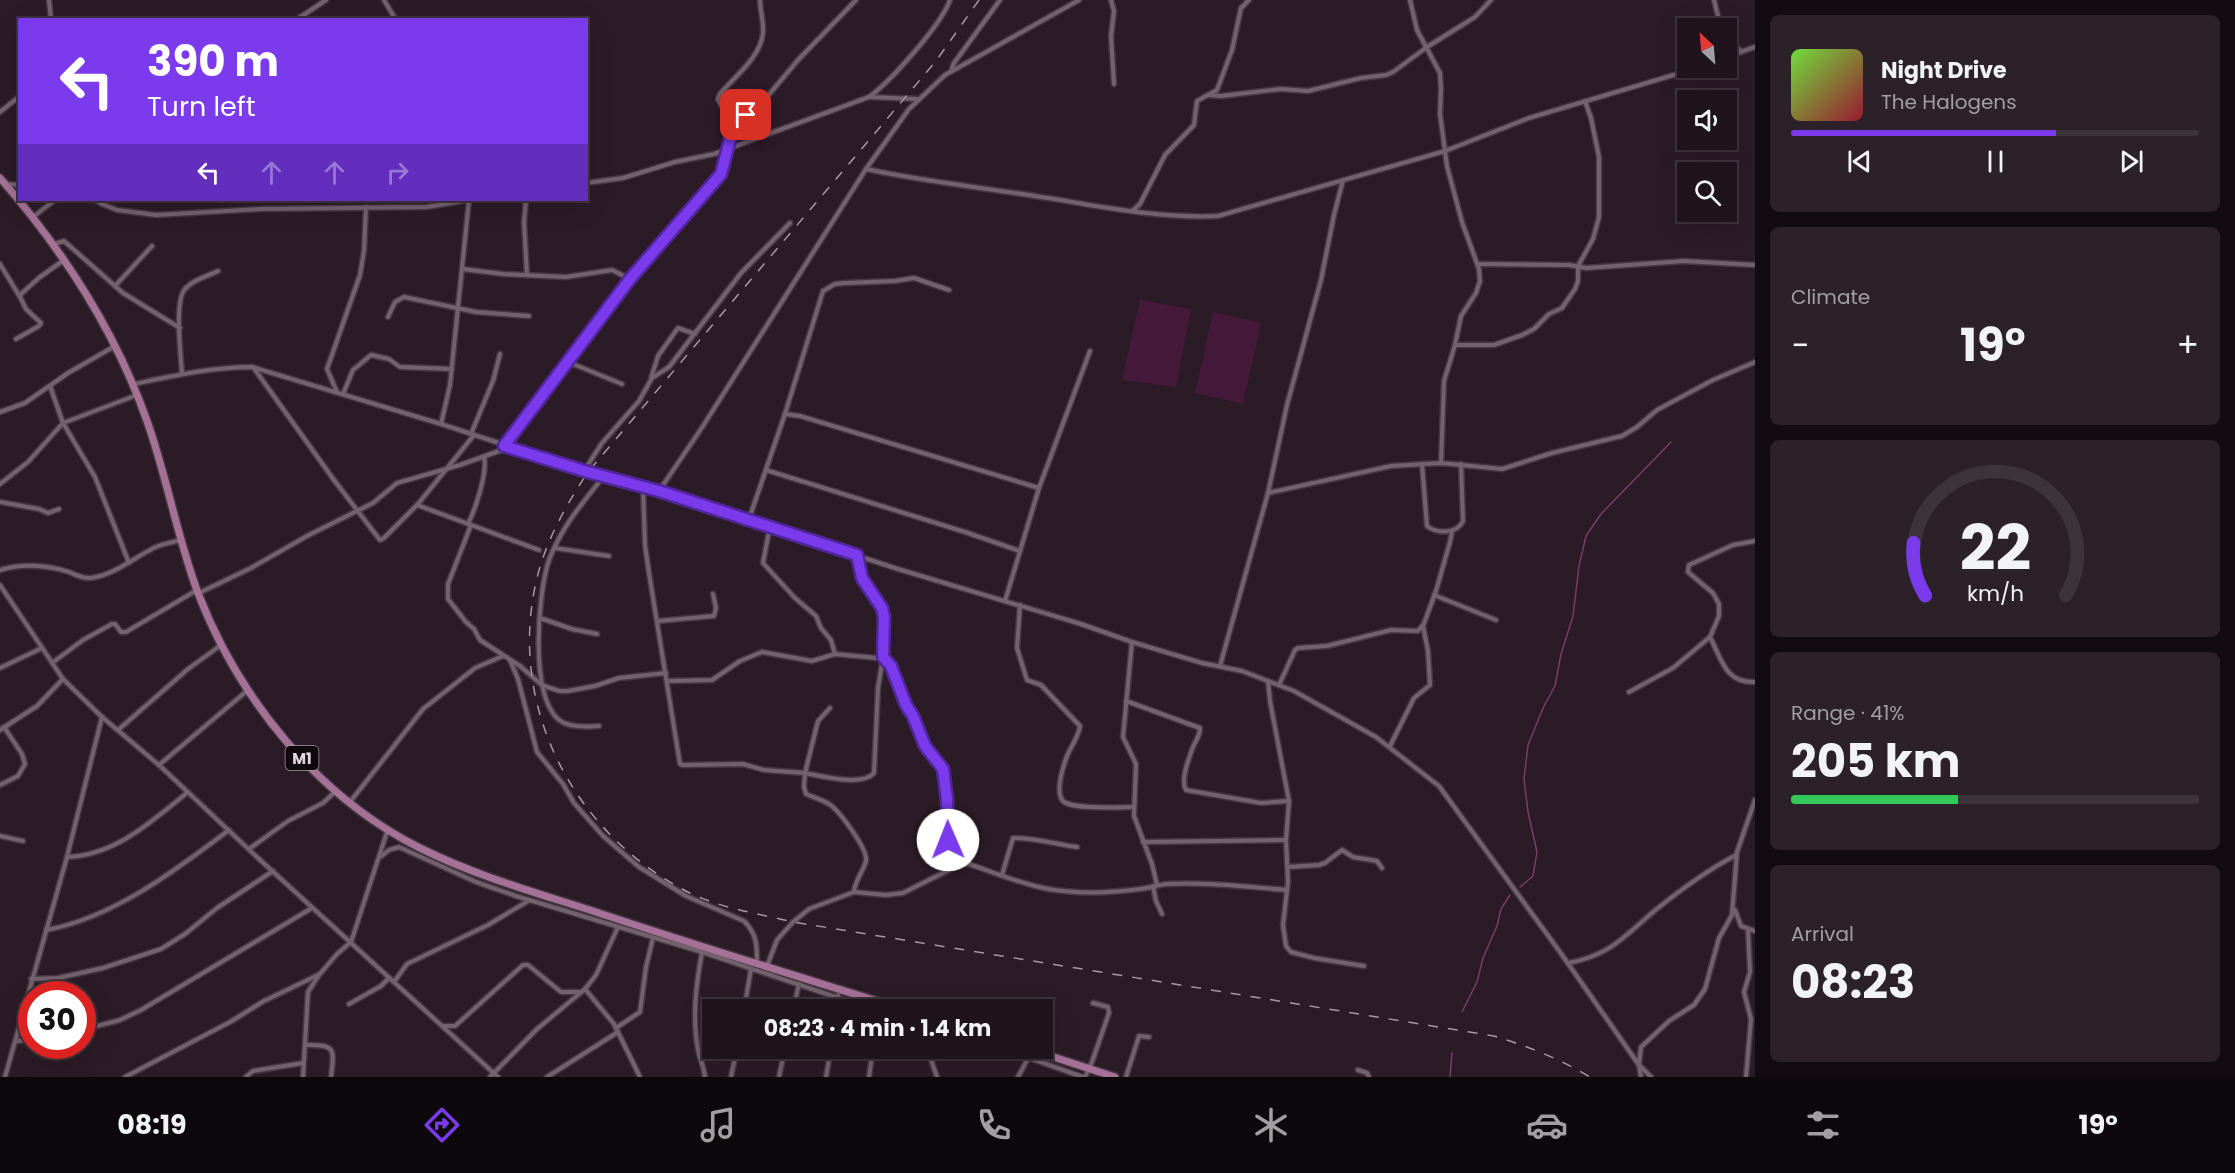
<!DOCTYPE html>
<html lang="en">
<head>
<meta charset="utf-8">
<style>
	:root { --surface:#20141c; --page:#2d2129; --text:#f1f3f6; --muted:#a29ea3; --line:#3d333b; --accent:#7c3aed }
	body { margin:0; font-family:Poppins,sans-serif; background:var(--page); color:var(--text); height:100vh; display:flex; flex-direction:column; font-size:22px; white-space:nowrap }
	* { box-sizing:border-box; margin:0 }
	p { font-size:20px; color:var(--muted) }
	.icon { flex:none; width:33px; height:33px; fill:none; stroke:currentColor; stroke-width:2; stroke-linecap:round; stroke-linejoin:round }
	.map { position:relative; flex:1; overflow:hidden }
	.drawer { display:flex; flex-direction:column; gap:15px; padding:15px; background:#120b0f; width:480px }
	.drawer>* { flex:none }
	.top-card { position:absolute; left:18px; top:18px; width:570px; height:183px; border-radius:0px; box-shadow:0 6px 24px #0002,0 0 0 2px var(--line); background:#7c3aed; color:#fff; overflow:hidden }
	.needle { width:39px; rotate:334deg }
	.buttons { position:absolute; left:1677px; top:18px; display:grid; gap:12px }
	.buttons a { display:grid; place-items:center; width:60px; height:60px; border-radius:0px; background:var(--surface); box-shadow:0 6px 24px #0002,0 0 0 2px var(--line); font-size:30px }
	.speed { position:absolute; left:18px; top:981px; display:flex; gap:12px; font-size:30px; font-weight:700; text-align:center }
	.speed>* { display:grid; place-content:center; width:78px; height:78px; border-radius:50%; background:var(--surface); box-shadow:0 6px 24px #0002,0 0 0 2px var(--line); line-height:1 }
	.speed .limit { border:9px solid #d22; background:#fff; color:#111 }
	.pin { position:absolute; display:grid; place-items:center; width:51px; height:51px; color:#fff; margin:-26px; border-radius:12px; box-shadow:0 3px 9px #0006 }
	.me { position:absolute; width:66px; margin:-33px; rotate:359deg; stroke-linejoin:round; filter:drop-shadow(0 0 4px #0008) }
	.turn { display:flex; align-items:center; gap:21px; height:126px; padding:0 30px; font-size:27px }
	.turn .icon { width:78px; height:78px; stroke-width:2.5 }
	.turn b { display:block; font-size:42px; line-height:51px }
	.lanes { display:flex; align-items:center; height:57px; padding:0 30px; background:#0003; justify-content:center; gap:30px; direction:ltr }
	.lanes .off { opacity:.35 }
	.big { font-size:45px; font-weight:700; line-height:1.1 }
	.drawer .card { flex:1; display:flex; flex-direction:column; justify-content:center; gap:9px; min-width:0; padding:0 21px; border-radius:9px; background:var(--page) }
	.drawer .dial { align-items:center; gap:0 }
	.dial svg { height:156px; overflow:visible; fill:none; stroke:var(--line); stroke-width:7; stroke-linecap:round; text-anchor:middle }
	.dial text { fill:var(--text); stroke:none }
	.song { display:flex; align-items:center; gap:18px }
	.cover { width:72px; height:72px; border-radius:9px; background:linear-gradient(135deg,hsl(100 70% 55%),hsl(350 70% 35%)) }
	.played { height:6px; border-radius:3px; background:linear-gradient(90deg,var(--accent) 65%,var(--line) 65%) }
	.keys { display:flex; justify-content:space-around; direction:ltr }
	.heat { display:flex; justify-content:space-between; align-items:center; font-size:33px; direction:ltr }
	.charge { height:9px; border-radius:4px; background:linear-gradient(90deg,#34c759 41%,var(--line) 0) }
	.trip { position:absolute; left:702px; top:999px; width:351px; height:60px; border-radius:0px; background:var(--surface); box-shadow:0 6px 24px #0002,0 0 0 2px var(--line); font-weight:700; line-height:60px; text-align:center }
	.menu { display:flex; height:96px; justify-content:space-around; align-items:center; background:#0d080b; color:var(--muted) }
	.menu .icon { width:42px; height:42px }
	.menu .selected { color:var(--accent) }
	.menu b { font-size:27px; color:var(--text) }
	main { display:flex; flex:1; min-height:0 }
	.map>svg:first-child { display:block }
	.green { fill:#45193a }
	.lines { fill:none; stroke-linecap:round; stroke-linejoin:round }
	.stream { stroke:#7a3d69; stroke-width:1.5 }
	.street-casing { stroke:#453741; stroke-width:7 }
	.primary-casing { stroke:#453741; stroke-width:10 }
	.street { stroke:#74616e; stroke-width:4 }
	.primary { stroke:#a67197; stroke-width:7 }
	.rail { stroke:#a699a2; stroke-width:1.5; stroke-dasharray:10 10; stroke-linecap:butt }
	.route-casing { stroke:#51269a; stroke-width:15 }
	.route { stroke:#7c3aed; stroke-width:10 }
	.labels { text-anchor:middle; dominant-baseline:central; stroke-width:6; stroke-linejoin:round; paint-order:stroke }
	.shield { fill:#0f080d; stroke:#a3999f; stroke-width:1.5 }
	.shield-label { font-size:15px; font-weight:bold; fill:#e2d7de }
</style>
</head>
<body>
<main>
<div class="map">
<svg width="1755" height="1077" viewBox="0 0 1755 1077">
	<rect width="100%" height="100%" fill="#2b1b26"/>
	<g class="green">
		<polygon points="1140,300 1191,309 1176,387 1122,380"/>
		<polygon points="1213,312 1261,323 1243,404 1195,393"/>
	</g>
	<g class="lines">
		<g class="stream">
			<polyline points="1520,887 1533,876 1537,852 1528,812 1524,779 1528,745 1544,706 1555,686 1561,654 1573,616 1579,566 1586,536 1601,514 1671,442"/>
			<polyline points="1462,1012 1477,982 1483,958 1497,926 1501,909 1510,895"/>
			<polyline points="1450,1077 1452,1053"/>
		</g>
		<defs>
			<g id="street">
				<polyline points="49,0 51,20"/>
				<polyline points="384,0 396,20"/>
				<polyline points="1111,0 1114,11 1111,36 1114,84"/>
				<polyline points="1410,0 1417,30 1440,73 1441,89 1440,114 1447,166 1462,222 1479,269 1480,281 1476,293 1461,316 1455,345 1444,381 1441,463"/>
				<polyline points="1714,0 1721,28"/>
				<polyline points="296,20 326,0"/>
				<polyline points="1726,38 1742,52"/>
				<polyline points="1726,57 1755,47"/>
				<polyline points="951,71 954,63 1000,0"/>
				<polyline points="1209,95 1221,96 1281,89 1308,91 1361,78 1386,75 1393,72 1427,47 1475,17 1491,0"/>
				<polyline points="870,97 917,99"/>
				<polyline points="0,112 20,96"/>
				<path d="M733,128l-15,-29 2,-5c14,-17 41,-37 43,-61 1,-11 -3,-22 -3,-33"/>
				<path d="M866,169c56,12 112,18 169,27 60,9 121,23 183,20l227,-65 84,-33 168,-50"/>
				<path d="M586,183l37,-5 52,-16 39,-8 155,-57c22,-16 72,-72 81,-97"/>
				<polyline points="6,184 20,185"/>
				<polyline points="96,200 102,204 117,210 156,215 261,209 427,207 468,200"/>
				<polyline points="526,200 524,222 527,275"/>
				<polyline points="1132,211 1140,204 1165,155 1194,125 1197,101 1217,90 1232,50 1241,8 1249,0"/>
				<polyline points="33,217 55,200"/>
				<polyline points="54,244 64,241 123,293 180,328"/>
				<polyline points="0,264 20,297"/>
				<polyline points="1478,264 1569,265 1586,268 1684,261 1755,265"/>
				<polyline points="463,269 503,274 566,277 612,270 630,279"/>
				<polyline points="115,286 152,246"/>
				<polyline points="388,317 395,302 404,297 476,312 529,316"/>
				<polyline points="16,339 39,326 41,323 26,309 20,297 21,294 40,277 64,260"/>
				<polyline points="1455,345 1494,345 1522,335 1534,329 1549,314 1562,308 1575,289 1578,281 1578,266 1593,239 1599,217 1599,157 1591,118 1585,101"/>
				<polyline points="568,362 622,384"/>
				<polyline points="253,367 334,480 380,540 384,538 418,504 474,435"/>
				<path d="M182,374c-1,-18 -8,-73 3,-85 7,-9 23,-13 33,-18"/>
				<polyline points="651,378 658,356 678,328 695,334"/>
				<path d="M134,384c39,-8 78,-17 118,-17l189,57 147,48 71,19 239,78 183,55 51,18 70,21 40,8 52,20 82,46 63,49 121,166 79,113 12,12"/>
				<polyline points="50,386 63,423 95,477 129,563"/>
				<polyline points="337,392 327,369 360,275 364,251 366,207"/>
				<polyline points="343,394 353,370 371,355 389,359 400,367 452,369"/>
				<polyline points="0,412 25,403 68,373 115,346"/>
				<polyline points="785,414 800,416 1039,488"/>
				<polyline points="441,424 450,385 469,200"/>
				<polyline points="471,434 493,381 500,354"/>
				<polyline points="504,446 630,279 721,173 733,128 767,97 798,60 856,0"/>
				<path d="M1422,464l5,62c10,8 30,8 36,-5l-2,-57"/>
				<polyline points="766,470 965,532 1020,551"/>
				<polyline points="584,471 602,443 639,401 652,378 669,367 741,273 790,223"/>
				<polyline points="0,484 28,462 63,423 137,395"/>
				<path d="M643,486l2,59 4,28 31,191 3,1 60,-1 21,6 41,3 -1,14 2,7c9,4 18,6 26,12 9,8 36,43 34,55 -3,11 -11,19 -12,31"/>
				<polyline points="659,491 703,426 866,169 909,109 945,75 1079,0"/>
				<polyline points="1268,493 1391,466 1441,463 1502,469 1552,453 1622,436 1637,427 1657,410 1713,380 1755,362"/>
				<polyline points="0,502 39,509 48,513 59,509"/>
				<polyline points="417,505 539,550"/>
				<polyline points="749,519 785,414 823,291 835,284 845,283 895,281 914,278 949,290"/>
				<path d="M468,524c7,-14 20,-52 16,-67"/>
				<polyline points="471,525 448,584 448,599 466,622 474,629 480,640 520,666 542,685 559,691 568,691 595,686 619,678 666,673"/>
				<polyline points="770,526 763,563 795,598 816,616 821,628 831,640 835,654"/>
				<polyline points="555,548 609,556"/>
				<path d="M0,570c21,-7 48,-5 69,2 7,3 14,7 22,6 22,-3 40,-18 59,-28 9,-6 20,-7 31,-10"/>
				<polyline points="0,585 63,679 102,717 159,765 258,858 498,1077"/>
				<polyline points="199,593 251,568 307,536 373,503 397,483 460,465 510,447"/>
				<polyline points="1434,595 1496,620"/>
				<polyline points="1005,601 1039,488 1090,351"/>
				<path d="M1020,605l-3,43 10,32 14,5 39,41c-1,10 -9,20 -13,30 -4,11 -12,36 -4,45 9,9 56,6 70,6"/>
				<polyline points="540,618 572,629 597,634"/>
				<polyline points="658,621 714,616 716,608 713,594"/>
				<path d="M1710,637c12,23 15,46 45,45"/>
				<polyline points="1132,642 1123,737 1136,764 1134,816 1152,864 1157,885"/>
				<path d="M510,660l8,19 19,73 26,32 11,19 29,33 36,31 47,29 58,25c13,13 13,24 13,42"/>
				<polyline points="52,663 83,640 112,624 115,624 121,632 126,632 197,590"/>
				<polyline points="1220,666 1268,493 1287,405 1321,280 1334,215 1343,180"/>
				<polyline points="0,668 42,648"/>
				<polyline points="667,681 712,680 740,661 762,652 812,661 835,654 887,659 901,690 905,705 913,716 922,740 943,769 947,800 948,840 961,864"/>
				<polyline points="1268,681 1270,701 1289,801 1286,840 1288,882 1283,925 1286,946 1291,952 1314,958 1364,966"/>
				<polyline points="1279,685 1295,650 1298,648 1327,646 1391,630 1418,631 1422,626"/>
				<polyline points="1629,692 1673,668 1710,637 1719,616 1719,604 1713,593 1688,572 1689,565 1733,545 1755,541"/>
				<path d="M1126,701l74,27c0,9 -4,11 -7,19 -4,11 -13,33 -7,43l75,13 28,-2"/>
				<path d="M830,708l-12,13 -13,52c17,3 57,14 69,0l4,-85 5,-31 2,-33 -3,-16 -20,-30 -5,-23"/>
				<path d="M599,726c-12,1 -30,2 -40,-6 -30,-25 -21,-127 -10,-160 12,-32 34,-58 55,-84"/>
				<polyline points="0,730 37,706 63,679"/>
				<polyline points="118,730 188,669 221,645"/>
				<polyline points="1390,746 1414,698 1430,685 1428,651 1423,626 1436,591 1450,542 1452,532"/>
				<polyline points="159,765 248,690"/>
				<polyline points="0,785 18,776 25,764 22,754 4,727"/>
				<polyline points="350,802 423,709 475,668 503,656"/>
				<polyline points="0,836 23,841"/>
				<polyline points="1143,842 1286,840"/>
				<polyline points="249,849 288,821 323,803 336,791"/>
				<path d="M67,857c49,-2 85,-36 121,-65"/>
				<polyline points="380,857 389,850 399,847 476,882 516,896 702,952 874,1010"/>
				<polyline points="1288,867 1319,865 1325,863 1342,850 1353,857 1377,861 1382,868"/>
				<path d="M1002,875l11,-37c22,0 43,6 64,9"/>
				<polyline points="1153,886 1156,901 1162,914"/>
				<polyline points="1735,910 1741,926 1755,931"/>
				<path d="M46,930c67,-12 130,-60 183,-100"/>
				<path d="M702,952c-6,33 -10,65 -4,98 2,9 6,17 7,27"/>
				<path d="M1568,963c40,-7 55,-25 85,-51 27,-22 53,-41 83,-57"/>
				<path d="M767,966l10,-26 16,-18 16,-13 45,-17 32,3 17,-2 58,-29h8c26,9 52,20 79,25 30,5 62,4 92,0 9,-1 18,-4 27,-5 40,-2 80,3 120,6"/>
				<polyline points="31,979 58,978 103,968 161,949 185,934 217,908 273,871"/>
				<polyline points="394,982 407,964 488,925 528,901"/>
				<polyline points="585,989 614,1024 640,1077"/>
				<polyline points="349,1004 381,986 389,978"/>
				<polyline points="744,1010 751,969"/>
				<polyline points="793,1010 799,984"/>
				<polyline points="837,1010 838,995"/>
				<polyline points="444,1026 455,1026 523,965 528,965 561,992 580,992"/>
				<polyline points="616,1028 640,1012 646,967 653,938"/>
				<polyline points="82,1030 120,1020 141,1010 312,908"/>
				<polyline points="17,1041 32,1040"/>
				<path d="M306,1045c31,-1 28,5 25,32"/>
				<polyline points="927,1048 937,1077"/>
				<polyline points="1001,1048 1083,1077"/>
				<polyline points="1358,1070 1367,1073 1369,1077"/>
				<polyline points="5,1077 67,857 102,717"/>
				<polyline points="125,1077 230,1022 264,1001 318,975"/>
				<polyline points="246,1077 253,1071 303,1063"/>
				<polyline points="303,1077 308,992 319,975 337,954 351,942 388,829"/>
				<polyline points="490,1077 537,1029 585,989 596,975 618,927"/>
				<polyline points="547,1077 618,1032"/>
				<polyline points="731,1077 737,1048"/>
				<polyline points="779,1077 785,1048"/>
				<polyline points="826,1077 831,1048"/>
				<polyline points="869,1077 873,1048"/>
				<polyline points="1018,1077 1032,1051"/>
				<polyline points="1085,1077 1092,1062 1109,1013 1108,1007 1093,1003"/>
				<polyline points="1126,1077 1139,1036 1149,1037"/>
				<polyline points="1641,1077 1639,1065 1641,1047 1669,1021 1694,1005 1705,989 1719,938 1732,915 1737,852 1755,800"/>
				<polyline points="1746,1077 1751,1019 1744,992 1750,972 1748,930"/>
			</g>
			<g id="primary">
				<path d="M0,178c63,72 115,152 147,243 20,56 30,116 51,172 41,106 120,204 222,255 60,30 125,47 188,68 99,33 199,63 298,94"/>
				<polyline points="1026,1048 1115,1077"/>
			</g>
		</defs>
		<use href="#street" class="street-casing"/>
		<use href="#primary" class="primary-casing"/>
		<use href="#street" class="street"/>
		<use href="#primary" class="primary"/>
		<path class="rail" d="M979,0l-43,61 -348,411c-22,33 -43,70 -52,110 -28,125 37,249 148,308 34,18 72,23 109,32l701,114c33,10 66,23 96,41"/>
	</g>
	<g class="lines">
		<defs>
			<polyline id="route" points="746,115 733,128 721,174 630,279 504,446 588,472 659,491 857,555 862,578 882,608 884,617 883,657 891,666 906,705 913,716 925,746 943,769 947,800 948,840"/>
		</defs>
		<use href="#route" class="route-casing"/>
		<use href="#route" class="route"/>
	</g>
	<g class="labels">
		<rect class="shield" x="285.5" y="746" width="33" height="24" rx="4.5"/>
		<g class="shield-label">
			<text x="302" y="758">M1</text>
		</g>
	</g>
</svg>
<div class="buttons">
<a><svg class="needle" viewBox="-14 -14 28 28"><path d="M0-13l5 13h-10z" fill="#e53935"/><path d="M0 13l5-13h-10z" fill="#a29ea3"/></svg></a>
<a><svg class="icon" aria-label="sound" viewBox="0 0 24 24"><path d="M4 9h4l5-4v14l-5-4H4zM17 9q2 3 0 6"/></svg></a>
<a><svg class="icon" aria-label="search" viewBox="0 0 24 24"><circle cx="10" cy="10" r="6"/><path d="M15 15l6 6"/></svg></a>
</div>
<div class="speed"><div class="limit">30</div></div>
<div class="pin" style="left:746px;top:115px;background:#d93025"><svg class="icon" aria-label="arrive" viewBox="0 0 24 24"><path d="M6 21V4h12l-3 4 3 4H6"/></svg></div>
<svg class="me" style="left:948px;top:840px" viewBox="-20 -20 40 40"><circle r="19" fill="#fff"/><path d="M0-13L10 11 0 6-10 11z" fill="#7c3aed"/></svg>
<div class="trip">08:23 · 4 min · 1.4 km</div>
<div class="top-card">
<div class="turn"><svg class="icon" aria-label="left" viewBox="0 0 24 24"><path d="M17 20v-9H6M10 6l-5 5 5 5"/></svg><div><b>390 m</b>Turn left</div></div>
<div class="lanes"><svg class="icon" aria-label="left" viewBox="0 0 24 24"><path d="M17 20v-9H6M10 6l-5 5 5 5"/></svg><svg class="icon off" aria-label="ahead" viewBox="0 0 24 24"><path d="M12 20V5M6 11l6-6 6 6"/></svg><svg class="icon off" aria-label="ahead" viewBox="0 0 24 24"><path d="M12 20V5M6 11l6-6 6 6"/></svg><svg class="icon off" aria-label="right" viewBox="0 0 24 24"><path d="M7 20v-9h11M14 6l5 5-5 5"/></svg></div>
</div>
</div>
<section class="drawer">
<div class="card">
<div class="song"><i class="cover"></i><div><b>Night Drive</b><p>The Halogens</p></div></div>
<div class="played"></div>
<div class="keys"><svg class="icon" aria-label="previous" viewBox="0 0 24 24"><path d="M18 5L8 12l10 7zM5 5v14"/></svg><svg class="icon" aria-label="pause" viewBox="0 0 24 24"><path d="M8 5v14M16 5v14"/></svg><svg class="icon" aria-label="next" viewBox="0 0 24 24"><path d="M6 5l10 7-10 7zM19 5v14"/></svg></div>
</div>
<div class="card"><p>Climate</p>
<div class="heat"><a>−</a><b class="big">19°</b><a>+</a></div>
</div>
<div class="card dial"><svg viewBox="0 0 100 80">
<path d="M14 69A42 42 0 1 1 86 69"/>
<path d="M14 69A42 42 0 0 1 8 42" stroke="#7c3aed"/>
<text x="50" y="56" font-size="32" font-weight="700">22</text>
<text x="50" y="72" font-size="11">km/h</text>
</svg></div>
<div class="card"><p>Range · 41%</p><b class="big">205 km</b><div class="charge"></div></div>
<div class="card"><p>Arrival</p><b class="big">08:23</b></div>
</section>
</main>
<nav class="menu">
<b>08:19</b>
<svg class="icon selected" aria-label="directions" viewBox="0 0 24 24"><path d="M12 3l9 9-9 9-9-9zM9 14v-3h6M13 9l2 2-2 2"/></svg>
<svg class="icon" aria-label="music" viewBox="0 0 24 24"><path d="M9 18V5l10-2v13"/><circle cx="6" cy="18" r="3"/><circle cx="16" cy="16" r="3"/></svg>
<svg class="icon" aria-label="phone" viewBox="0 0 24 24"><path d="M5 4h4l2 5-3 2q2 4 5 5l2-3 5 2v4C11 20 4 13 5 4z"/></svg>
<svg class="icon" aria-label="climate" viewBox="0 0 24 24"><path d="M12 3v18M4 7l16 10M4 17L20 7"/></svg>
<svg class="icon" aria-label="car" viewBox="0 0 24 24"><path d="M5 17H2v-5l4-1 3-4h7l3 4 3 1v5h-3M9 17h6M6 11h13"/><circle cx="7" cy="17" r="2"/><circle cx="17" cy="17" r="2"/></svg>
<svg class="icon" aria-label="filters" viewBox="0 0 24 24"><path d="M4 7h16M4 17h16"/><circle cx="9" cy="7" r="2"/><circle cx="15" cy="17" r="2"/></svg>
<b>19°</b>
</nav>
</body>
</html>
